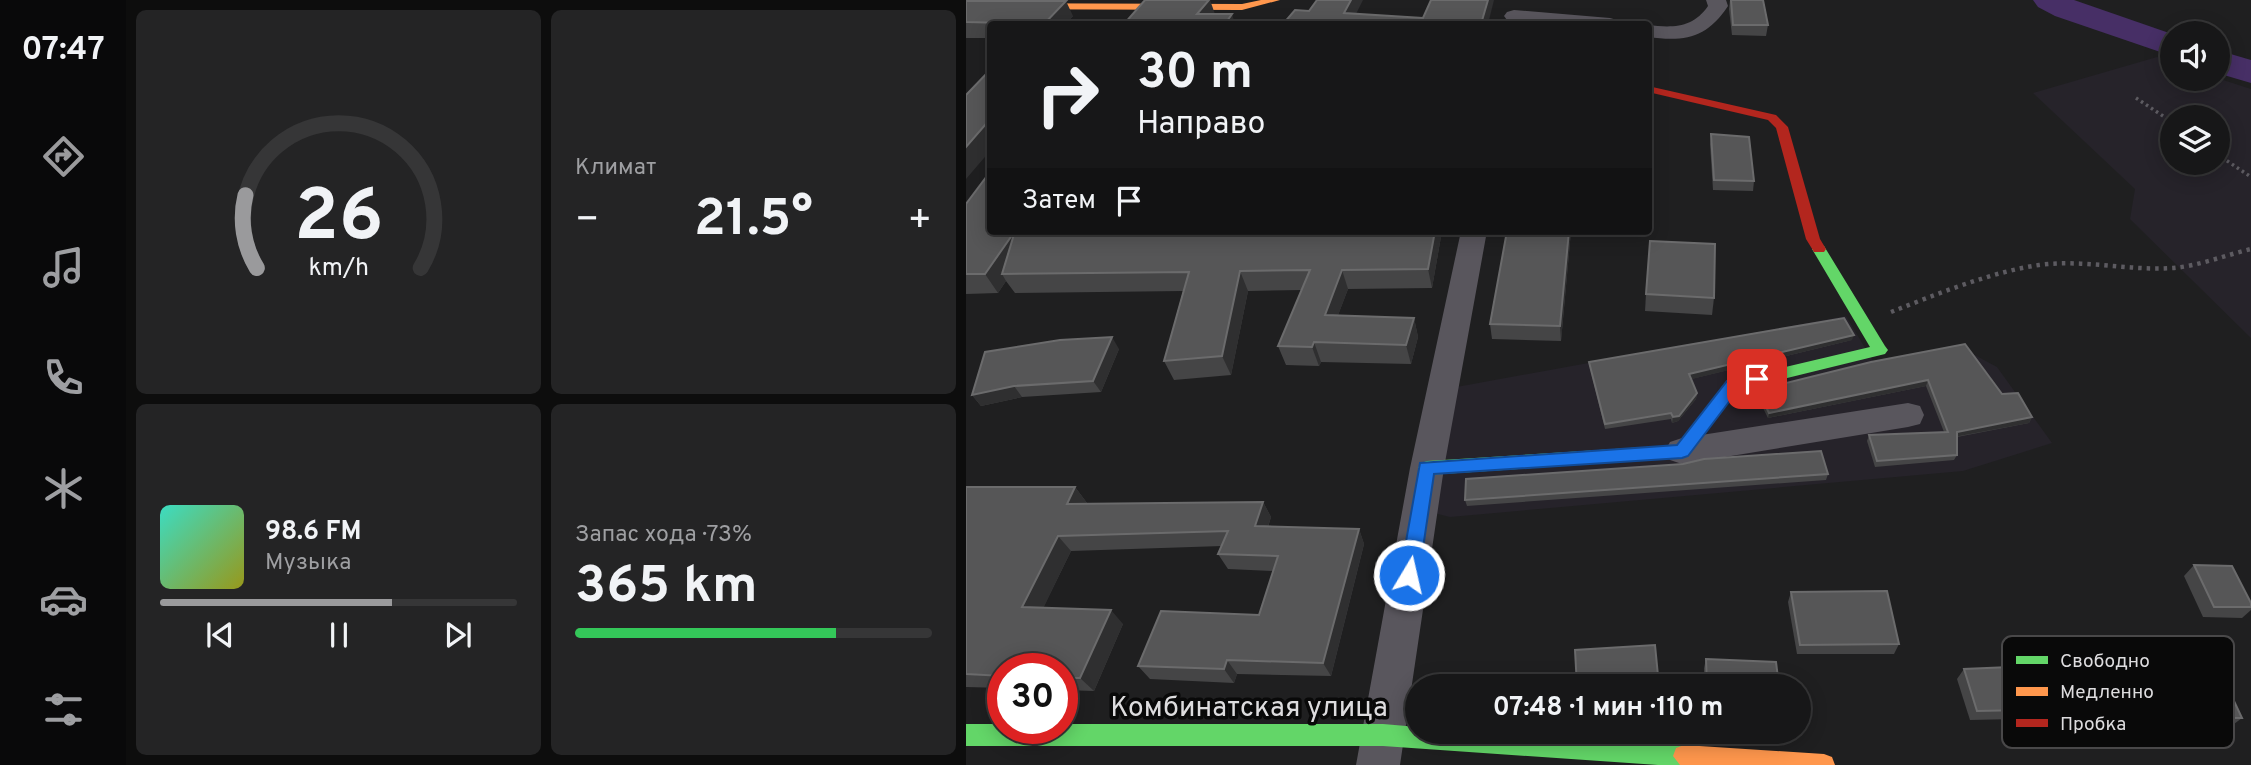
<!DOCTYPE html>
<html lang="ru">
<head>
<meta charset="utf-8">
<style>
	:root { --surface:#171718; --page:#242425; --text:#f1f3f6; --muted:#9e9fa2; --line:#363637; --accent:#9a9a9c }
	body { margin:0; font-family:Overpass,sans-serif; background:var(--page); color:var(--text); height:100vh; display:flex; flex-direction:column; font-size:26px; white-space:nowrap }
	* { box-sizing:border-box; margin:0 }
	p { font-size:23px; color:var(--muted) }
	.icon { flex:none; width:38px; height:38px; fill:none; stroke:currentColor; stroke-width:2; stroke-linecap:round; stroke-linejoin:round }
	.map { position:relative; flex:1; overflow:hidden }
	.panel { display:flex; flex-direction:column; gap:10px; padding:10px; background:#0d0d0d; width:840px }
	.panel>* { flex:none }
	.top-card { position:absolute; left:21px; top:21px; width:665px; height:214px; border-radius:7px; box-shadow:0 4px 18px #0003,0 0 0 2px var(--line); background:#171718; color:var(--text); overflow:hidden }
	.controls { position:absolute; left:1194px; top:21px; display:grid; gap:14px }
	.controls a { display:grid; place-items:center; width:70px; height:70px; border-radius:50%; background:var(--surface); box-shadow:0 4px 18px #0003,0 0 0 2px var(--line); font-size:35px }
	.speed { position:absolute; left:21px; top:653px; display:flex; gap:14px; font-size:35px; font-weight:700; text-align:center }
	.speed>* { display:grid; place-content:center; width:91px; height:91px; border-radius:50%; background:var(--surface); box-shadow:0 4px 18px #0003,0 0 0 2px var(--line); line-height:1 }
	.speed .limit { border:10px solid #d22; background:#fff; color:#111 }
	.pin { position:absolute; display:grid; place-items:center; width:60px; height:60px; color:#fff; margin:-30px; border-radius:14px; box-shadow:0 4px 10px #0006 }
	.me { position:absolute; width:77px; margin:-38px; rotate:9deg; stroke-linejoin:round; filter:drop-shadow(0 0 5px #0008) }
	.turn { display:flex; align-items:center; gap:24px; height:147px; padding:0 35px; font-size:32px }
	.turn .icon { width:91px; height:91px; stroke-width:2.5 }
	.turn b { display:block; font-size:49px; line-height:60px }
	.then { display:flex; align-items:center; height:66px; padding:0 35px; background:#0003; gap:14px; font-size:26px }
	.big { font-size:52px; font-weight:700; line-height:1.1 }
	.panel .tile { flex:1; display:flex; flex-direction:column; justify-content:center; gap:10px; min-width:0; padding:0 24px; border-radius:10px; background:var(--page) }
	.panel .dial { align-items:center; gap:0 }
	.dial svg { height:182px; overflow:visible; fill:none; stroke:var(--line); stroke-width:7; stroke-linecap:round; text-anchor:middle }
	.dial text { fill:var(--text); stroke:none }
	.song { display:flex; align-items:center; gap:21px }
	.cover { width:84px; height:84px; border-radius:10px; background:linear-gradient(135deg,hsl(170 70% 55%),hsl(60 70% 35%)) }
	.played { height:7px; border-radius:4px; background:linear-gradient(90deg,var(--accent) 65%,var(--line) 65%) }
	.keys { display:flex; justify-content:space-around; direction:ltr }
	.heat { display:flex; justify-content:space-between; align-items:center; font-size:38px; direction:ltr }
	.charge { height:10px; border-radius:5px; background:linear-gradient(90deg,#34c759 73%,var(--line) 0) }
	.panel .tiles { flex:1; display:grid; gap:10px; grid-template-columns:repeat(2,1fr) }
	.trip { position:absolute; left:439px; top:674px; width:406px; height:70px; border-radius:35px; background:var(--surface); box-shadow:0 4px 18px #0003,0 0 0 2px var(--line); font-weight:700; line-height:70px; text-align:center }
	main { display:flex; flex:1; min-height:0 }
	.tab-bar { display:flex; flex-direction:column; width:126px; justify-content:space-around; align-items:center; background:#09090a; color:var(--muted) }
	.tab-bar .icon { width:49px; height:49px }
	.tab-bar .on { color:var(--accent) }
	.tab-bar b { font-size:32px; color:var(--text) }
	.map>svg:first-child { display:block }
	.built { fill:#26232a; fill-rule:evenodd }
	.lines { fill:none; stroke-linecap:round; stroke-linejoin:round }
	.river { fill:#472f66; fill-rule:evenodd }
	.path-far1 { stroke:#5d5b61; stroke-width:3.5; stroke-dasharray:2.5 3.5; stroke-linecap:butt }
	.path { stroke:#5d5b61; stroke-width:4.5; stroke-dasharray:3.5 5; stroke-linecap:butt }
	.street { fill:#59565d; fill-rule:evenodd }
	.fast { fill:#63d668; fill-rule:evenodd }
	.slow { fill:#ff974d; fill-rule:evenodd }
	.jam { fill:#b3261e; fill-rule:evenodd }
	.wall { fill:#454546 }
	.shaded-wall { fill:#2f2f30 }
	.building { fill:#565657; stroke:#6b6b6c; stroke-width:2 }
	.route { fill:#1a73e8; stroke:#114b97; stroke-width:2 }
	.labels { text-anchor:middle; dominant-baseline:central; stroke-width:7; stroke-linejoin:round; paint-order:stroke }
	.near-street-label { font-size:28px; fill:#dddcde; stroke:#090909 }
	.key { fill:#090909; stroke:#494849; stroke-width:2 }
	.key-label { font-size:19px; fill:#dddcde }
</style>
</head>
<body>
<main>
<nav class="tab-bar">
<b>07:47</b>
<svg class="icon on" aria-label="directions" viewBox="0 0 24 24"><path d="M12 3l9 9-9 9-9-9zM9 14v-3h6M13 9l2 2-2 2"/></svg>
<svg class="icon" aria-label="music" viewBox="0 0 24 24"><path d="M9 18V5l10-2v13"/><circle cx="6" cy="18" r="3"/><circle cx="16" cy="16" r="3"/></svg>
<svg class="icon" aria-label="phone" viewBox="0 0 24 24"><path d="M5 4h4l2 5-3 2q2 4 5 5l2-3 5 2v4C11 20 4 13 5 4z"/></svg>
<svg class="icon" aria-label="climate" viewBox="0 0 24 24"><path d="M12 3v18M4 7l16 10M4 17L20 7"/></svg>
<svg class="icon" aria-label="car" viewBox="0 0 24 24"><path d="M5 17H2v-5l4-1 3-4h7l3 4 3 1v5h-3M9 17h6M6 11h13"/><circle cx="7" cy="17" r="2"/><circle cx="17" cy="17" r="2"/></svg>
<svg class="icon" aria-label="filters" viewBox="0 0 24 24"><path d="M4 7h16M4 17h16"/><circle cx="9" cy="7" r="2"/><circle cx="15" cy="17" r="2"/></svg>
</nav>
<section class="panel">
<div class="tiles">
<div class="tile dial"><svg viewBox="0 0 100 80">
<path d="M14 69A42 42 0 1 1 86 69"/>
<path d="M14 69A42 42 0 0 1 9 37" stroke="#9a9a9c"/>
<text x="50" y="56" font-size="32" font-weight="700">26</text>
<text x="50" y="72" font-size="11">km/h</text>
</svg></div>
<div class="tile"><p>Климат</p>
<div class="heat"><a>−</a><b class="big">21.5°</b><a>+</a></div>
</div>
<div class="tile">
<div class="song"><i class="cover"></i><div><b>98.6 FM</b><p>Музыка</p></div></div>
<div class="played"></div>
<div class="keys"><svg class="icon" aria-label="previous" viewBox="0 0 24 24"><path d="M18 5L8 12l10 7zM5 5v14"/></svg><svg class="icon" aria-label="pause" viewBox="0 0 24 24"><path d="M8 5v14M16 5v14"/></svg><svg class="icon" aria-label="next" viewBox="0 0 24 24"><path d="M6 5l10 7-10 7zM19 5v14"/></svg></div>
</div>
<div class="tile"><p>Запас хода · 73%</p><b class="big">365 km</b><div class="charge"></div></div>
</div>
</section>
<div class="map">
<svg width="1285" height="765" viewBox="0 0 1285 765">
	<rect width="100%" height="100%" fill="#1f1f20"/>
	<g class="built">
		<path d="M1191,57l15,5v17l45,-1 34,11v249l-121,-119 5,-30 -102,-96zM1206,117h45v46h-45z"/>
		<polygon points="880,316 908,363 990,345 1031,367 1086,443 997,471 484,517 464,512 485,388"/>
	</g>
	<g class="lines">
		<g class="river">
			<polygon points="1067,0 1108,0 1206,34 1206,56 1089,16 1072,7"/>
			<polygon points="1251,50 1285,60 1285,83 1251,73"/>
		</g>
		<g class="path-far1">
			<polyline points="1170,98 1206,122"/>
			<polyline points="1251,154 1285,177"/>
		</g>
		<path class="path" d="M925,312c46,-18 100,-40 148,-47 45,-6 89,6 134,3 25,-2 53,-13 78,-19"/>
		<g class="street">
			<path d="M740,0h20l2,6c-21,32 -43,36 -80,31v-12c25,3 45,3 60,-19z"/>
			<polygon points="548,10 644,18 651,20 654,24 595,24 541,20 538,16 541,12"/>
			<polygon points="495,231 521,231 478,468 434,765 390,765 444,468"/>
			<polygon points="942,403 954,406 958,415 954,424 942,427 716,464 704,460 699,451 704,442 716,438"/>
		</g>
		<g class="fast">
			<polygon points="853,245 858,246 919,346 922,350 919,354 772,390 722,456 716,458 461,475 455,473 452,468 455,463 461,461 711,445 761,381 904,347 846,249"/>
			<polygon points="0,724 37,724 37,728 96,728 96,724 417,724 452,727 452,732 521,732 718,745 726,748 729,756 722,765 692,765 417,746 0,746"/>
		</g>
		<g class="slow">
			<polygon points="295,0 314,0 276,10 0,9 0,3 276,4"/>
			<polygon points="718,745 858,754 866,757 869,765 714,765 707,756 710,748"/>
		</g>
		<polygon class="jam" points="682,86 810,115 822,127 854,239 860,249 858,252 848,252 840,239 810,128 802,120 682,92"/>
	</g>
	<g class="wall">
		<polygon points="764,0 802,25 800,36 766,35 763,9"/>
		<polygon points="0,1 107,16 99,24 24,24 24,38 0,38"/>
		<polygon points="745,134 788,181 787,191 747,190 744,144"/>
		<polygon points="0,204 24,231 339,231 339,232 476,231 466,288 382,289 372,315 448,318 452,337 445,364 355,362 353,366 320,365 312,346 336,290 282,291 265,375 208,380 198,361 217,291 49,293 40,281 32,293 0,294"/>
		<polygon points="541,231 605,231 595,341 526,339 524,324"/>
		<polygon points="680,294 748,298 746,315 679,311"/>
		<polygon points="886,340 725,379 731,393 730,399 712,421 706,423 705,419 639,429 624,368 623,362"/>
		<polygon points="153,349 135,392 56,397 15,406 6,395"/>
		<polygon points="905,362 1036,394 1066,417 1063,423 991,437 991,455 988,460 909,467 901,441 903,435 978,432 960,386 802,418 791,396 792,390"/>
		<polygon points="717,464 862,474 860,480 501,506 499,500"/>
		<polygon points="0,487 109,487 121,503 121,504 297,502 305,517 302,527 393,529 398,544 365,676 271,674 268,683 184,679 172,666 293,615 308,571 262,569 252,554 256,546 105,551 77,608 157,624 128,691 96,690 96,668 37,668 37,688 0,687"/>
		<polygon points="1228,565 1285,603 1285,610 1276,618 1237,617 1218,576"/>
		<polygon points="825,592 933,644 928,654 831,654 822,602"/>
		<polygon points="740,659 813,686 738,686 738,668"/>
		<polygon points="1123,664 1276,718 1264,727 1133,726 1114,674"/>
		<polygon points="998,669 1058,710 1050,719 1004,720 991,679"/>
	</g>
	<g class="shaded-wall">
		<polygon points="243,0 244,0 250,17 231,14"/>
		<polygon points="385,0 397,0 385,24 378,13"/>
		<polygon points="522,0 528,0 522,24 515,24"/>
		<polygon points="100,1 107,16 99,24 78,24"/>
		<polygon points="266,14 269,24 259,24"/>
		<polygon points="19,125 24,135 24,151 0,179 0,147"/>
		<polygon points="49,231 45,274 36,274 40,281 32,293 19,274"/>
		<polygon points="469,231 476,231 466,288 462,269"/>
		<polygon points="603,231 605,231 595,341 594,326"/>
		<polygon points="376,270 382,289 365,334 359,315"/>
		<polygon points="274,271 282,291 265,375 256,356"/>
		<polygon points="448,318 452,337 445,364 440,345"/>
		<polygon points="888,335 886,340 722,380 723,374"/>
		<polygon points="146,337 153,349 135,392 127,381"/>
		<polygon points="348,342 355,362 353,366 346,347"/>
		<polygon points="962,380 960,386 802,418 803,413"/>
		<polygon points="48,386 56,397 15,406 6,395"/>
		<polygon points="731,393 730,399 712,421 706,423 707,417"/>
		<polygon points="1066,417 1063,423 988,437 991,432"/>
		<polygon points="109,487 121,503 113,519 101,504"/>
		<polygon points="297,502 305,517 297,541 289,526"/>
		<polygon points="393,529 398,544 365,676 357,663"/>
		<polygon points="92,536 105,551 71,621 56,607"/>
		<polygon points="145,610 157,624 128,691 114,678"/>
		<polygon points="261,660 271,674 268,683 258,669"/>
	</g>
	<g class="building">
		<polygon points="179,0 243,0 231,14 266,14 259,24 158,24"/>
		<polygon points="351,0 385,0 378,13 457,18 465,0 522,0 515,24 317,24 329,10 343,11"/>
		<polygon points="765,0 797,0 802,25 767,25"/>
		<polygon points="0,1 100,1 78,24 0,22"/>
		<polygon points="24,70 24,130 19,125 0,147 0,95"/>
		<polygon points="745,134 783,137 788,181 748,180"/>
		<polygon points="24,172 24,231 49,231 19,274 0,274 0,204"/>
		<polygon points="49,231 327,231 327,232 469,231 462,269 376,270 359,315 448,318 440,345 348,342 346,347 312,346 344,270 274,271 256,356 198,361 223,272 36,274"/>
		<polygon points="541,231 603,231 594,326 524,324"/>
		<polygon points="684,241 749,244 748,298 680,294"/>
		<polygon points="878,318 888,335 723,374 731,393 713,416 707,417 705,413 639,424 623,362"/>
		<polygon points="146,337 127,381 48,386 6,395 19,352 94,340"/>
		<polygon points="999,344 1036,394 1052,393 1066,417 991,432 991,455 911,461 903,435 982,432 962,380 803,413 792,390 905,362"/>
		<polygon points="855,451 862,474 499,500 500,479 717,464 738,459"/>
		<polygon points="0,487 109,487 101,504 297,502 289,526 393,529 357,663 261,660 258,669 172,666 195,611 293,615 312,556 252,554 262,531 92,536 56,607 145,610 114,678 96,678 96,668 37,668 37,676 0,674"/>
		<polygon points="1228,565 1266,566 1285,603 1285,607 1248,607"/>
		<polygon points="921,591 933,644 834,645 825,592"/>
		<polygon points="689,645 693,686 611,686 609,650"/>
		<polygon points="740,659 810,662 813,686 741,686"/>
		<polygon points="1123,664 1251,665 1276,718 1142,717"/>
		<polygon points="1044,667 1058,710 1011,711 998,669"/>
	</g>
	<polygon class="route" points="791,373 799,379 797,383 772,390 722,456 716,458 468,474 453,575 450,581 443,583 437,581 434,575 454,463 711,445 761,381"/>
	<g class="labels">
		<g class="near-street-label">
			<text x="283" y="709">Комбинатская улица</text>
		</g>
	</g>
	<rect x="1036" y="636" width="232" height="112" rx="10" class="key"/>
	<rect x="1050" y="656" width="32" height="8" fill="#63d668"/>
	<rect x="1050" y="687" width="32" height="9" fill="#ff974d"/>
	<rect x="1050" y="719" width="32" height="8" fill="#b3261e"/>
	<g class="key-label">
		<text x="1094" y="667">Свободно</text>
		<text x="1094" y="698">Медленно</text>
		<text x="1094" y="730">Пробка</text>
	</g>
</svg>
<div class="controls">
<a><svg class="icon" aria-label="sound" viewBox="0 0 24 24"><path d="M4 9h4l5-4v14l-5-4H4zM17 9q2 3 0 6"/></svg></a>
<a><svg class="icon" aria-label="layers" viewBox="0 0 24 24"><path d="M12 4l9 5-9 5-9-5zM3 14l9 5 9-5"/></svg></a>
</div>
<div class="speed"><div class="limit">30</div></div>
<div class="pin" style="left:791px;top:379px;background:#d93025"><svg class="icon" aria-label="arrive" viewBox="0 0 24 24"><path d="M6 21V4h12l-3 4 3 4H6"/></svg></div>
<svg class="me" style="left:443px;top:575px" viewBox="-20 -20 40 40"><circle r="17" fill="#1a73e8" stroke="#fff" stroke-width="3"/><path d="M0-11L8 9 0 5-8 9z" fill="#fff"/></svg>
<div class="trip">07:48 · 1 мин · 110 m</div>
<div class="top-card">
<div class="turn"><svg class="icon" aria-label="right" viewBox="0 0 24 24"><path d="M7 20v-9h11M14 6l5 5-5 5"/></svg><div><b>30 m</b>Направо</div></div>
<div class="then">Затем<svg class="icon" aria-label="arrive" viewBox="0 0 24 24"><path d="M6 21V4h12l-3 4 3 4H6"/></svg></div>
</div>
</div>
</main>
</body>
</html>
